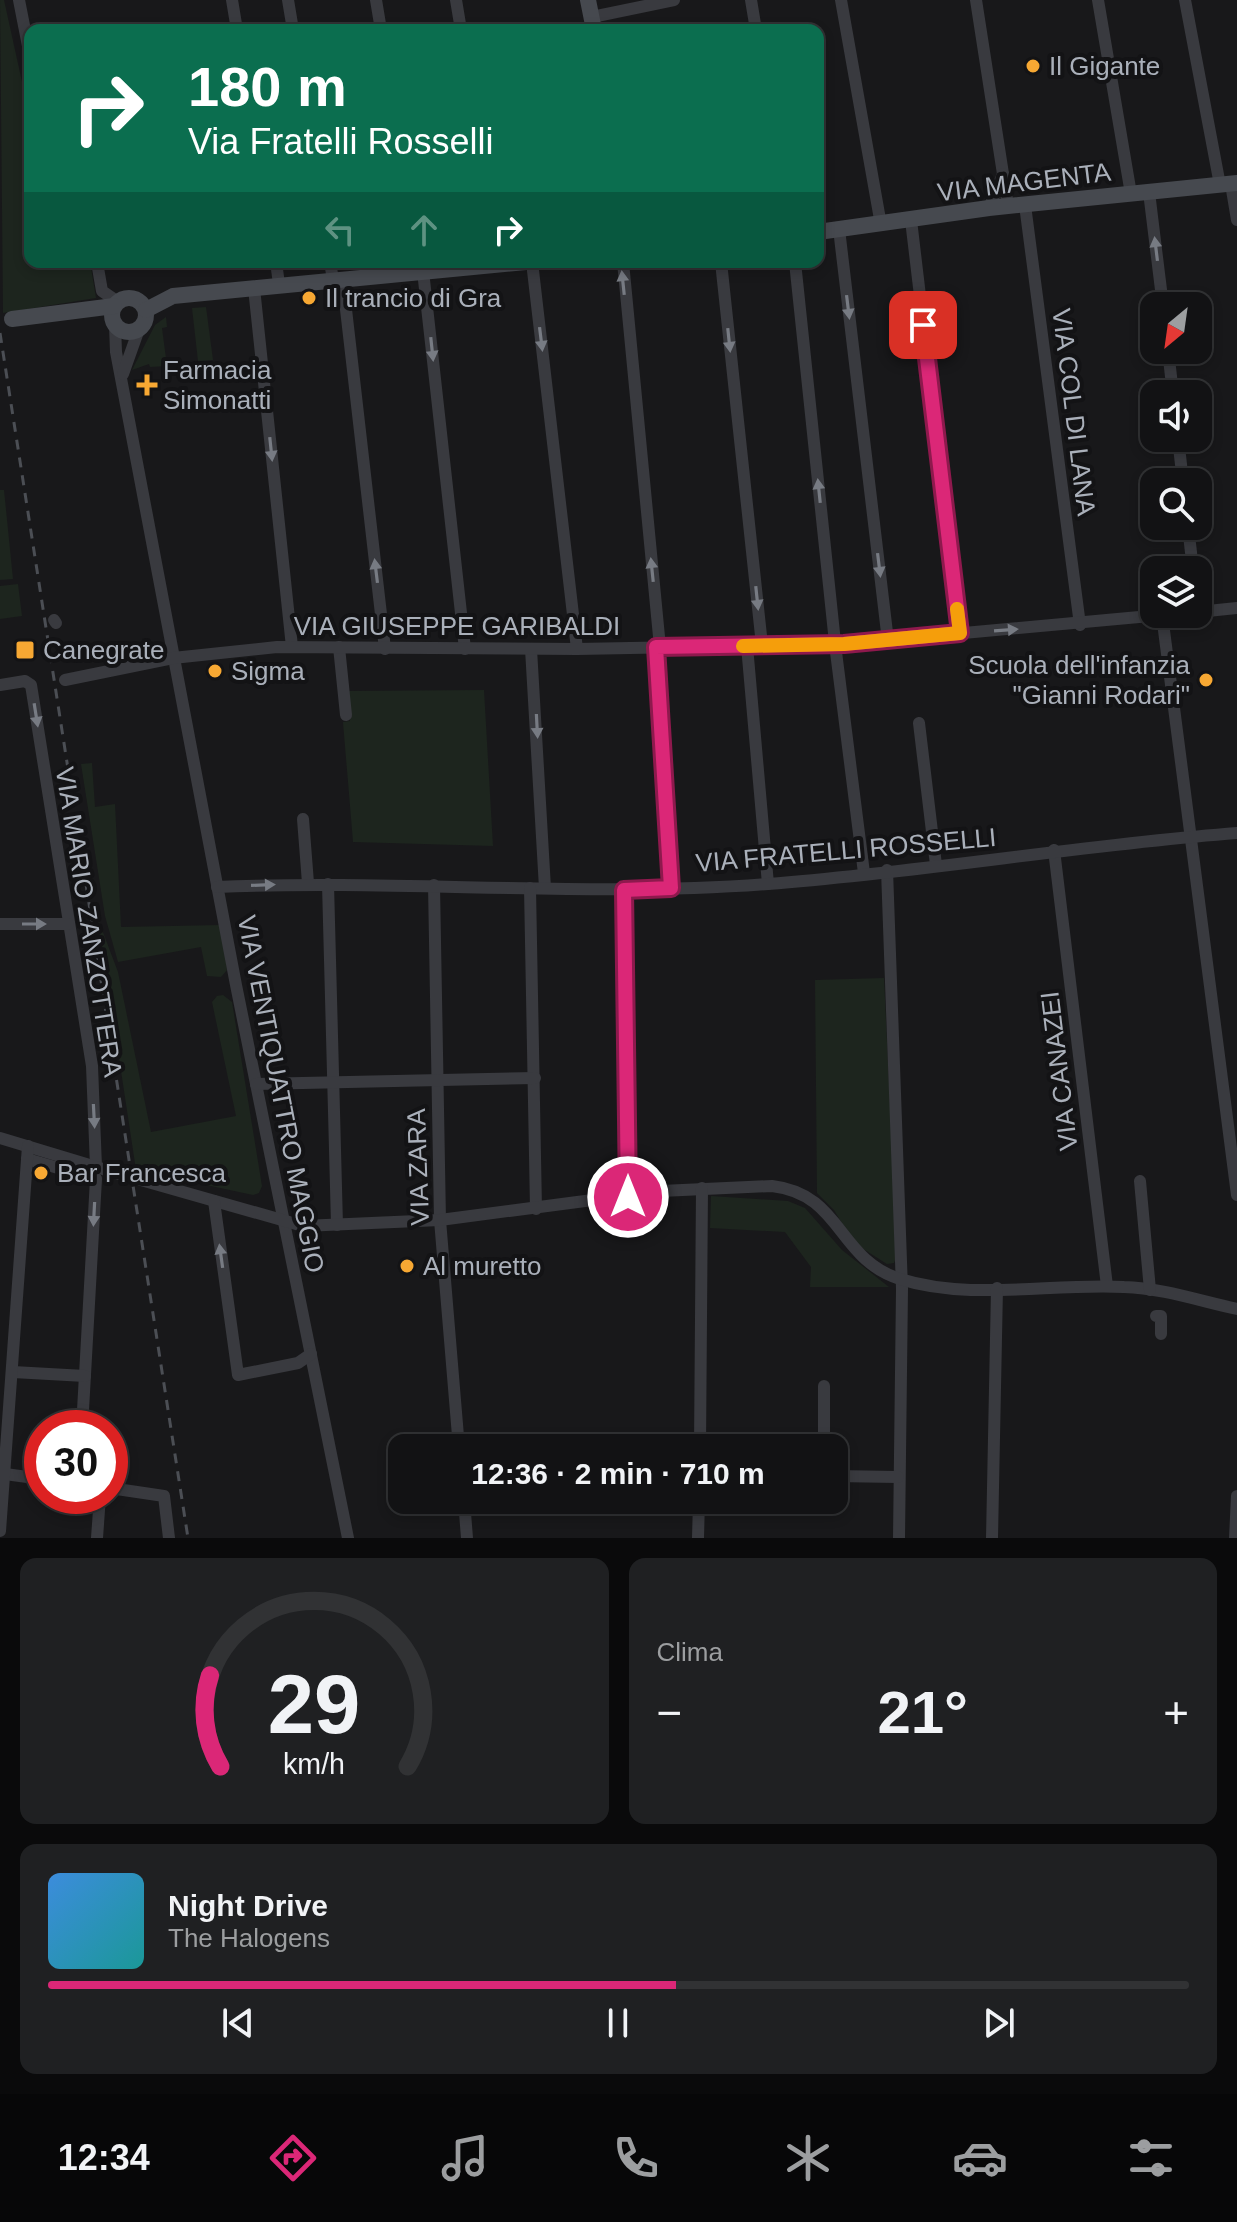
<!DOCTYPE html>
<html lang="it">
<head>
<meta charset="utf-8">
<style>
	:root { --surface:#121214; --page:#1f2022; --text:#f1f3f6; --muted:#9c9ea0; --line:#313234; --accent:#db2777 }
	body { margin:0; font-family:Helvetica,sans-serif; background:var(--page); color:var(--text); height:100vh; display:flex; flex-direction:column; font-size:30px; white-space:nowrap }
	* { box-sizing:border-box; margin:0 }
	p { font-size:26px; color:var(--muted) }
	.icon { flex:none; width:44px; height:44px; fill:none; stroke:currentColor; stroke-width:2; stroke-linecap:round; stroke-linejoin:round }
	.map { position:relative; height:1538px; overflow:hidden }
	.panel { display:flex; flex-direction:column; gap:20px; padding:20px; background:#0a0a0b; flex:1 }
	.panel>* { flex:none }
	.guide { position:absolute; left:24px; top:24px; width:800px; height:244px; border-radius:16px; box-shadow:0 4px 12px #0003,0 0 0 2px var(--line); background:#0b6e4f; color:#fff; overflow:hidden }
	.needle { width:52px; rotate:209deg }
	.tools { position:absolute; left:1140px; top:292px; display:grid; gap:16px }
	.tools a { display:grid; place-items:center; width:72px; height:72px; border-radius:16px; background:var(--surface); box-shadow:0 4px 12px #0003,0 0 0 2px var(--line); font-size:40px }
	.speed { position:absolute; left:24px; top:1410px; display:flex; gap:16px; font-size:40px; font-weight:700; text-align:center }
	.speed>* { display:grid; place-content:center; width:104px; height:104px; border-radius:50%; background:var(--surface); box-shadow:0 4px 12px #0003,0 0 0 2px var(--line); line-height:1 }
	.speed .limit { border:12px solid #d22; background:#fff; color:#111 }
	.pin { position:absolute; display:grid; place-items:center; width:68px; height:68px; color:#fff; margin:-34px; border-radius:16px; box-shadow:0 4px 12px #0006 }
	.me { position:absolute; width:88px; margin:-44px; rotate:0deg; stroke-linejoin:round; filter:drop-shadow(0 0 6px #0008) }
	.turn { display:flex; align-items:center; gap:28px; height:168px; padding:0 32px; font-size:36px }
	.turn .icon { width:104px; height:104px; stroke-width:2.5 }
	.turn b { display:block; font-size:56px; line-height:68px }
	.lanes { display:flex; align-items:center; height:76px; padding:0 32px; background:#0003; justify-content:center; gap:40px; direction:ltr }
	.lanes .off { opacity:.35 }
	.big { font-size:60px; font-weight:600; line-height:1.1 }
	.panel .card { flex:1; display:flex; flex-direction:column; justify-content:center; gap:12px; min-width:0; padding:0 28px; border-radius:16px; background:var(--page) }
	.panel .dial { align-items:center; gap:0 }
	.dial svg { height:208px; overflow:visible; fill:none; stroke:var(--line); stroke-width:7; stroke-linecap:round; text-anchor:middle }
	.dial text { fill:var(--text); stroke:none }
	.song { display:flex; align-items:center; gap:24px }
	.cover { width:96px; height:96px; border-radius:12px; background:linear-gradient(135deg,hsl(210 70% 55%),hsl(180 70% 35%)) }
	.played { height:8px; border-radius:4px; background:linear-gradient(90deg,var(--accent) 55%,var(--line) 55%) }
	.keys { display:flex; justify-content:space-around; direction:ltr }
	.heat { display:flex; justify-content:space-between; align-items:center; font-size:44px; direction:ltr }
	.panel .tiles { flex:1; display:grid; gap:20px; grid-template-columns:1fr 1fr }
	.card:last-child { grid-column:span 2 }
	.trip { position:absolute; left:388px; top:1434px; width:460px; height:80px; border-radius:16px; background:var(--surface); box-shadow:0 4px 12px #0003,0 0 0 2px var(--line); font-weight:600; line-height:80px; text-align:center }
	.dock { display:flex; height:128px; justify-content:space-around; align-items:center; background:#070708; color:var(--muted) }
	.dock .icon { width:56px; height:56px }
	.dock .current { color:var(--accent) }
	.dock b { font-size:36px; color:var(--text) }
	.map>svg:first-child { display:block }
	.green { fill:#1d251e }
	.lines { fill:none; stroke-linecap:round; stroke-linejoin:round }
	.street-tunnel { stroke:#35363a; stroke-width:12; stroke-dasharray:12 6; stroke-linecap:butt }
	.street { stroke:#393a3f; stroke-width:12 }
	.secondary { stroke:#46494f; stroke-width:16 }
	.rail { stroke:#4b4e54; stroke-width:3; stroke-dasharray:10 8; stroke-linecap:butt }
	.oneway { fill:#777b83 }
	.route-casing { stroke:#8e194d; stroke-width:20 }
	.route { stroke:#db2777; stroke-width:14 }
	.slow { stroke:#f59e0b; stroke-width:14 }
	.poi-dot { fill:#f7a833; stroke:#131315; stroke-width:3 }
	.labels { text-anchor:middle; dominant-baseline:central; stroke-width:8; stroke-linejoin:round; paint-order:stroke }
	.poi-label { font-size:26px; fill:#aab0ba; stroke:#131315; text-anchor:start }
	.street-label { font-size:26px; fill:#aab0ba; stroke:#131315 }
</style>
</head>
<body>
<div class="map">
<svg width="1237" height="1538" viewBox="0 0 1237 1538">
	<rect width="100%" height="100%" fill="#18181a"/>
	<g class="green">
		<polygon points="0,0 4,0 30,118 30,262 90,262 96,298 3,313"/>
		<polygon points="206,307 213,360 198,361 192,308"/>
		<polygon points="166,317 167,327 162,328 167,366 150,367 149,364 132,370 155,325"/>
		<polygon points="0,490 4,490 13,579 0,580"/>
		<polygon points="18,584 22,616 0,619 0,586"/>
		<polygon points="484,690 493,846 353,842 343,722 350,721 348,691"/>
		<polygon points="92,763 95,807 115,804 121,927 221,925 227,970 221,977 207,976 201,947 118,962 105,916 81,764"/>
		<polygon points="98,919 118,972 151,1132 236,1116 212,1002 217,996 223,995 232,1002 262,1186 259,1193 253,1195 136,1170"/>
		<polygon points="884,978 897,1256 894,1263 887,1264 854,1243 834,1210 817,1193 815,980"/>
		<polygon points="711,1196 788,1201 805,1208 842,1250 889,1287 810,1287 811,1267 785,1232 710,1228"/>
	</g>
	<g class="lines">
		<polyline class="street-tunnel" points="116,1173 141,1180"/>
		<g class="street">
			<polyline points="19,0 30,56"/>
			<polyline points="232,0 237,30"/>
			<polyline points="288,0 293,30"/>
			<polyline points="376,0 381,30"/>
			<polyline points="456,0 461,30"/>
			<polyline points="751,0 756,30"/>
			<polyline points="841,0 881,225"/>
			<polyline points="976,0 1008,206"/>
			<polyline points="1098,0 1131,194"/>
			<polyline points="1185,0 1220,185"/>
			<polyline points="592,17 674,0"/>
			<polyline points="1231,184 1237,220"/>
			<polyline points="1149,192 1163,306"/>
			<polyline points="1025,205 1080,625"/>
			<polyline points="989,208 1003,174"/>
			<polyline points="911,220 960,633"/>
			<polyline points="839,229 888,641"/>
			<polyline points="97,262 102,291 118,302"/>
			<polyline points="276,262 279,284"/>
			<polyline points="330,262 333,280"/>
			<polyline points="422,262 465,649"/>
			<polyline points="532,262 577,649"/>
			<polyline points="623,262 660,647"/>
			<polyline points="721,262 762,645"/>
			<polyline points="795,262 836,652 864,873"/>
			<polyline points="338,279 344,292 385,649"/>
			<polyline points="254,288 292,647"/>
			<polyline points="115,325 116,352 236,985 348,1538"/>
			<polyline points="1168,350 1173,394"/>
			<polyline points="123,374 139,329"/>
			<polyline points="1178,438 1183,482"/>
			<polyline points="1188,526 1193,570"/>
			<polyline points="1198,612 1237,608"/>
			<polyline points="1162,615 1237,1195"/>
			<polyline points="54,620 56,623"/>
			<polyline points="747,646 768,884"/>
			<polyline points="339,647 346,715"/>
			<polyline points="656,647 671,888"/>
			<polyline points="531,649 545,888"/>
			<polyline points="65,680 173,658 277,647 577,649 844,644 1172,614"/>
			<polyline points="0,685 25,681 31,685 92,1066 96,1167"/>
			<polyline points="919,723 936,865"/>
			<polyline points="303,819 308,883"/>
			<polyline points="1054,850 1107,1286"/>
			<polyline points="887,870 902,1289 899,1538"/>
			<polyline points="328,884 337,1225"/>
			<polyline points="434,885 440,1220 459,1448"/>
			<path d="M217,887c184,-8 368,11 551,-3 157,-12 312,-39 469,-51"/>
			<polyline points="530,888 536,1209"/>
			<polyline points="624,890 628,1197"/>
			<polyline points="0,924 68,924"/>
			<polyline points="256,1084 535,1078"/>
			<polyline points="0,1138 116,1173"/>
			<polyline points="27,1159 96,1179 82,1428"/>
			<path d="M141,1180l162,46 137,-6 221,-29 111,-5c70,8 65,73 128,93 70,22 151,4 224,8 38,1 76,14 113,22"/>
			<polyline points="1140,1181 1150,1290"/>
			<polyline points="214,1201 238,1375 298,1363 311,1354"/>
			<polyline points="1156,1316 1161,1316 1161,1334"/>
			<polyline points="13,1372 85,1376"/>
			<polyline points="700,1448 702,1188"/>
			<polyline points="824,1448 824,1386"/>
			<polyline points="5,1474 42,1479"/>
			<polyline points="834,1476 898,1477"/>
			<polyline points="110,1488 164,1496 169,1538"/>
			<polyline points="464,1500 467,1538"/>
			<polyline points="0,1531 28,1146"/>
			<polyline points="97,1538 100,1496"/>
			<polyline points="698,1538 699,1500"/>
			<polyline points="992,1538 997,1288"/>
			<polyline points="1235,1538 1237,1496"/>
		</g>
		<g class="secondary">
			<polyline points="588,0 594,30"/>
			<polyline points="818,232 989,208 1237,183"/>
			<circle cx="129" cy="315" r="17"/>
			<polyline points="146,310 173,296 526,262"/>
			<polyline points="12,319 114,306"/>
		</g>
		<polyline class="rail" points="0,333 188,1538"/>
	</g>
	<defs><path id="oneway-solid" d="M-6-.8H1V-3.2L6.5 0L1 3.2V.8H-6Z" transform="scale(2)"/></defs>
	<g class="oneway">
		<use href="#oneway-solid" transform="translate(1156 249) rotate(-97)"/>
		<use href="#oneway-solid" transform="translate(623 283) rotate(-96)"/>
		<use href="#oneway-solid" transform="translate(848 307) rotate(83)"/>
		<use href="#oneway-solid" transform="translate(541 339) rotate(83)"/>
		<use href="#oneway-solid" transform="translate(729 340) rotate(84)"/>
		<use href="#oneway-solid" transform="translate(432 349) rotate(84)"/>
		<use href="#oneway-solid" transform="translate(271 449) rotate(84)"/>
		<use href="#oneway-solid" transform="translate(819 491) rotate(-96)"/>
		<use href="#oneway-solid" transform="translate(879 565) rotate(83)"/>
		<use href="#oneway-solid" transform="translate(652 570) rotate(-96)"/>
		<use href="#oneway-solid" transform="translate(376 571) rotate(-97)"/>
		<use href="#oneway-solid" transform="translate(757 598) rotate(84)"/>
		<use href="#oneway-solid" transform="translate(1006 630) rotate(-4)"/>
		<use href="#oneway-solid" transform="translate(36 715) rotate(81)"/>
		<use href="#oneway-solid" transform="translate(537 726) rotate(87)"/>
		<use href="#oneway-solid" transform="translate(263 885) rotate(-2)"/>
		<use href="#oneway-solid" transform="translate(34 924)"/>
		<use href="#oneway-solid" transform="translate(94 1116) rotate(87)"/>
		<use href="#oneway-solid" transform="translate(94 1214) rotate(93)"/>
		<use href="#oneway-solid" transform="translate(221 1256) rotate(-98)"/>
	</g>
	<g class="lines">
		<defs>
			<polyline id="route" points="628,1197 624,890 671,888 656,647 844,644 960,633 923,325"/>
		</defs>
		<use href="#route" class="route-casing"/>
		<use href="#route" class="route"/>
		<polyline class="slow" points="743,646 844,644 960,633 957,609"/>
	</g>
	<g class="poi-dot">
		<circle cx="1033" cy="66" r="8"/>
		<circle cx="309" cy="298" r="8"/>
		<path d="M143 373h8v8h8v8h-8v8h-8v-8h-8v-8h8z"/>
		<rect x="15" y="640" width="20" height="20" rx="4"/>
		<circle cx="215" cy="671" r="8"/>
		<circle cx="1206" cy="680" r="8"/>
		<circle cx="41" cy="1173" r="8"/>
		<circle cx="407" cy="1266" r="8"/>
	</g>
	<g class="labels">
		<g class="poi-label">
			<text x="1049" y="66">Il Gigante</text>
			<text x="325" y="298">Il trancio di Gra</text>
			<text x="163" y="370">Farmacia<tspan x="163" dy="30">Simonatti</tspan></text>
			<text x="43" y="650">Canegrate</text>
			<text x="1190" y="665" text-anchor="end">Scuola dell'infanzia<tspan x="1190" dy="30">"Gianni Rodari"</tspan></text>
			<text x="231" y="671">Sigma</text>
			<text x="57" y="1173">Bar Francesca</text>
			<text x="423" y="1266">Al muretto</text>
		</g>
		<g class="street-label">
			<text transform="translate(1024 182) rotate(-7)">VIA MAGENTA</text>
			<text transform="translate(1074 412) rotate(83)">VIA COL DI LANA</text>
			<text x="457" y="626">VIA GIUSEPPE GARIBALDI</text>
			<text transform="translate(846 850) rotate(-5)">VIA FRATELLI ROSSELLI</text>
			<text transform="translate(89 922) rotate(81)">VIA MARIO ZANZOTTERA</text>
			<text transform="translate(1059 1071) rotate(-97)">VIA CANAZEI</text>
			<text transform="translate(281 1094) rotate(79)">VIA VENTIQUATTRO MAGGIO</text>
			<text transform="translate(418 1167) rotate(-92)">VIA ZARA</text>
		</g>
	</g>
</svg>
<div class="tools">
<a><svg class="needle" viewBox="-14 -14 28 28"><path d="M0-13l5 13h-10z" fill="#e53935"/><path d="M0 13l5-13h-10z" fill="#9c9ea0"/></svg></a>
<a><svg class="icon" aria-label="sound" viewBox="0 0 24 24"><path d="M4 9h4l5-4v14l-5-4H4zM17 9q2 3 0 6"/></svg></a>
<a><svg class="icon" aria-label="search" viewBox="0 0 24 24"><circle cx="10" cy="10" r="6"/><path d="M15 15l6 6"/></svg></a>
<a><svg class="icon" aria-label="layers" viewBox="0 0 24 24"><path d="M12 4l9 5-9 5-9-5zM3 14l9 5 9-5"/></svg></a>
</div>
<div class="speed"><div class="limit">30</div></div>
<div class="pin" style="left:923px;top:325px;background:#d93025"><svg class="icon" aria-label="arrive" viewBox="0 0 24 24"><path d="M6 21V4h12l-3 4 3 4H6"/></svg></div>
<svg class="me" style="left:628px;top:1197px" viewBox="-20 -20 40 40"><circle r="17" fill="#db2777" stroke="#fff" stroke-width="3"/><path d="M0-11L8 9 0 5-8 9z" fill="#fff"/></svg>
<div class="trip">12:36 · 2 min · 710 m</div>
<div class="guide">
<div class="turn"><svg class="icon" aria-label="right" viewBox="0 0 24 24"><path d="M7 20v-9h11M14 6l5 5-5 5"/></svg><div><b>180 m</b>Via Fratelli Rosselli</div></div>
<div class="lanes"><svg class="icon off" aria-label="left" viewBox="0 0 24 24"><path d="M17 20v-9H6M10 6l-5 5 5 5"/></svg><svg class="icon off" aria-label="ahead" viewBox="0 0 24 24"><path d="M12 20V5M6 11l6-6 6 6"/></svg><svg class="icon" aria-label="right" viewBox="0 0 24 24"><path d="M7 20v-9h11M14 6l5 5-5 5"/></svg></div>
</div>
</div>
<section class="panel">
<div class="tiles">
<div class="card dial"><svg viewBox="0 0 100 80">
<path d="M14 69A42 42 0 1 1 86 69"/>
<path d="M14 69A42 42 0 0 1 10 34" stroke="#db2777"/>
<text x="50" y="56" font-size="32" font-weight="700">29</text>
<text x="50" y="72" font-size="11">km/h</text>
</svg></div>
<div class="card"><p>Clima</p>
<div class="heat"><a>−</a><b class="big">21°</b><a>+</a></div>
</div>
<div class="card">
<div class="song"><i class="cover"></i><div><b>Night Drive</b><p>The Halogens</p></div></div>
<div class="played"></div>
<div class="keys"><svg class="icon" aria-label="previous" viewBox="0 0 24 24"><path d="M18 5L8 12l10 7zM5 5v14"/></svg><svg class="icon" aria-label="pause" viewBox="0 0 24 24"><path d="M8 5v14M16 5v14"/></svg><svg class="icon" aria-label="next" viewBox="0 0 24 24"><path d="M6 5l10 7-10 7zM19 5v14"/></svg></div>
</div>
</div>
</section>
<nav class="dock">
<b>12:34</b>
<svg class="icon current" aria-label="directions" viewBox="0 0 24 24"><path d="M12 3l9 9-9 9-9-9zM9 14v-3h6M13 9l2 2-2 2"/></svg>
<svg class="icon" aria-label="music" viewBox="0 0 24 24"><path d="M9 18V5l10-2v13"/><circle cx="6" cy="18" r="3"/><circle cx="16" cy="16" r="3"/></svg>
<svg class="icon" aria-label="phone" viewBox="0 0 24 24"><path d="M5 4h4l2 5-3 2q2 4 5 5l2-3 5 2v4C11 20 4 13 5 4z"/></svg>
<svg class="icon" aria-label="climate" viewBox="0 0 24 24"><path d="M12 3v18M4 7l16 10M4 17L20 7"/></svg>
<svg class="icon" aria-label="car" viewBox="0 0 24 24"><path d="M5 17H2v-5l4-1 3-4h7l3 4 3 1v5h-3M9 17h6M6 11h13"/><circle cx="7" cy="17" r="2"/><circle cx="17" cy="17" r="2"/></svg>
<svg class="icon" aria-label="filters" viewBox="0 0 24 24"><path d="M4 7h16M4 17h16"/><circle cx="9" cy="7" r="2"/><circle cx="15" cy="17" r="2"/></svg>
</nav>
</body>
</html>
